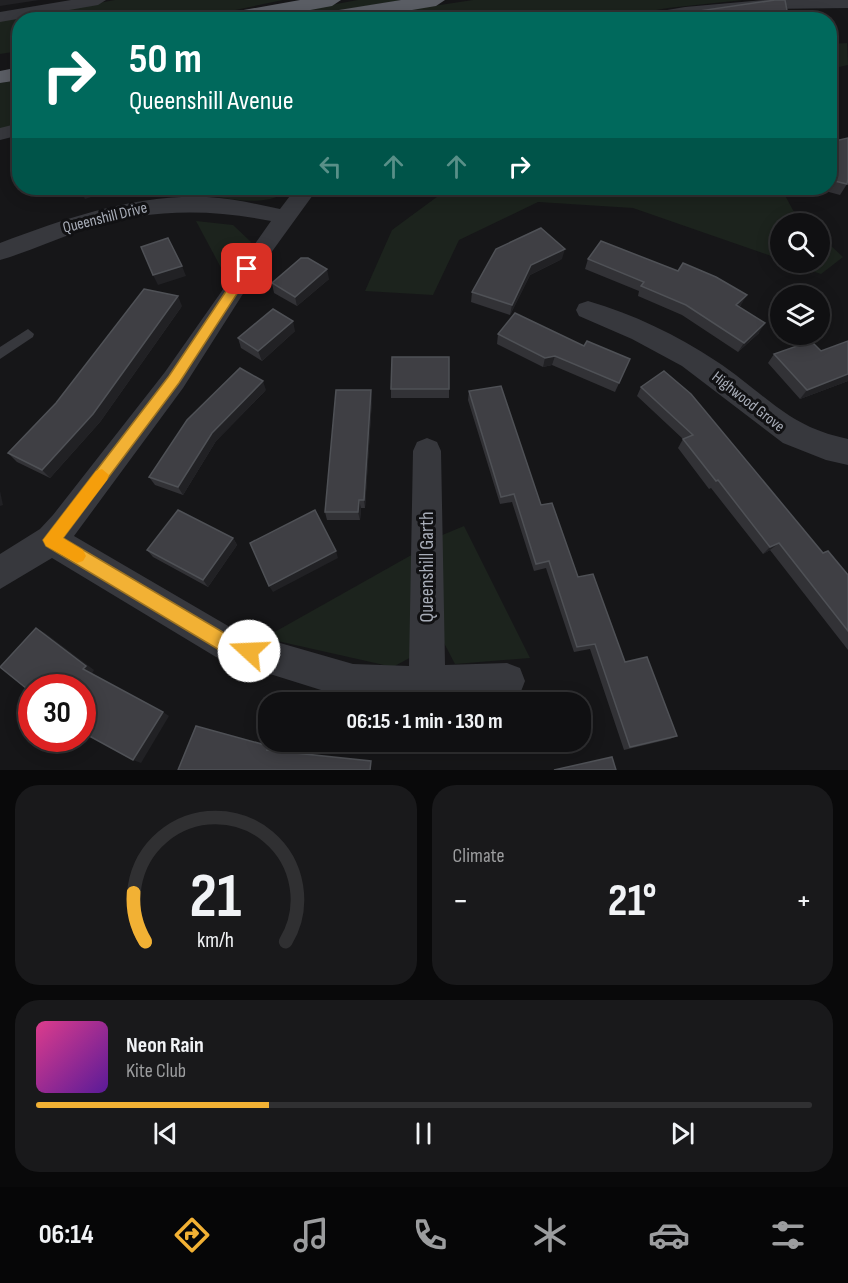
<!DOCTYPE html>
<html lang="en">
<head>
<meta charset="utf-8">
<style>
	:root { --surface:#101012; --page:#19191b; --text:#f1f3f6; --muted:#9c9d9f; --line:#303032; --accent:#f2b134 }
	body { margin:0; font-family:"Sofia Sans Condensed",sans-serif; background:var(--page); color:var(--text); height:100vh; display:flex; flex-direction:column; font-size:22px; white-space:nowrap }
	* { box-sizing:border-box; margin:0 }
	p { font-size:20px; color:var(--muted) }
	.icon { flex:none; width:33px; height:33px; fill:none; stroke:currentColor; stroke-width:2; stroke-linecap:round; stroke-linejoin:round }
	.map { position:relative; height:770px; overflow:hidden }
	.sheet { display:flex; flex-direction:column; gap:15px; padding:15px; background:#09090a; flex:1 }
	.sheet>* { flex:none }
	.banner { position:absolute; left:12px; top:12px; width:825px; height:183px; border-radius:24px; box-shadow:0 3px 15px #0003,0 0 0 2px var(--line); background:#00695c; color:#fff; overflow:hidden }
	.buttons { position:absolute; left:770px; top:213px; display:grid; gap:12px }
	.buttons a { display:grid; place-items:center; width:60px; height:60px; border-radius:50%; background:var(--surface); box-shadow:0 3px 15px #0003,0 0 0 2px var(--line); font-size:30px }
	.speed { position:absolute; left:18px; top:674px; display:flex; gap:12px; font-size:30px; font-weight:700; text-align:center }
	.speed>* { display:grid; place-content:center; width:78px; height:78px; border-radius:50%; background:var(--surface); box-shadow:0 3px 15px #0003,0 0 0 2px var(--line); line-height:1 }
	.speed .limit { border:9px solid #d22; background:#fff; color:#111 }
	.pin { position:absolute; display:grid; place-items:center; width:51px; height:51px; color:#fff; margin:-26px; border-radius:12px; box-shadow:0 3px 9px #0006 }
	.me { position:absolute; width:66px; margin:-33px; rotate:290deg; stroke-linejoin:round; filter:drop-shadow(0 0 4px #0008) }
	.turn { display:flex; align-items:center; gap:21px; height:126px; padding:0 18px; font-size:27px }
	.turn .icon { width:78px; height:78px; stroke-width:2.5 }
	.turn b { display:block; font-size:42px; line-height:51px }
	.lanes { display:flex; align-items:center; height:57px; padding:0 18px; background:#0003; justify-content:center; gap:30px; direction:ltr }
	.lanes .off { opacity:.35 }
	.big { font-size:45px; font-weight:700; line-height:1.1 }
	.sheet .widget { flex:1; display:flex; flex-direction:column; justify-content:center; gap:9px; min-width:0; padding:0 21px; border-radius:24px; background:var(--page) }
	.sheet .dial { align-items:center; gap:0 }
	.dial svg { height:156px; overflow:visible; fill:none; stroke:var(--line); stroke-width:7; stroke-linecap:round; text-anchor:middle }
	.dial text { fill:var(--text); stroke:none }
	.song { display:flex; align-items:center; gap:18px }
	.cover { width:72px; height:72px; border-radius:9px; background:linear-gradient(135deg,hsl(330 70% 55%),hsl(270 70% 35%)) }
	.played { height:6px; border-radius:3px; background:linear-gradient(90deg,var(--accent) 30%,var(--line) 30%) }
	.keys { display:flex; justify-content:space-around; direction:ltr }
	.heat { display:flex; justify-content:space-between; align-items:center; font-size:33px; direction:ltr }
	.sheet .tiles { flex:1; display:grid; gap:15px; grid-template-columns:1fr 1fr }
	.widget:last-child { grid-column:span 2 }
	.trip { position:absolute; left:258px; top:692px; width:333px; height:60px; border-radius:24px; background:var(--surface); box-shadow:0 3px 15px #0003,0 0 0 2px var(--line); font-weight:700; line-height:60px; text-align:center }
	.menu { display:flex; height:96px; justify-content:space-around; align-items:center; background:#060607; color:var(--muted) }
	.menu .icon { width:42px; height:42px }
	.menu .selected { color:var(--accent) }
	.menu b { font-size:27px; color:var(--text) }
	.map>svg:first-child { display:block }
	.green { fill:#1c231d }
	.lines { fill:none; stroke-linecap:round; stroke-linejoin:round }
	.service { fill:#37383d; fill-rule:evenodd }
	.minor { fill:#37383d; fill-rule:evenodd }
	.trunk { fill:#5b5e65; fill-rule:evenodd }
	.wall { fill:#323236 }
	.shaded-wall { fill:#212124 }
	.building { fill:#3f3f44; stroke:#4f5156; stroke-width:1.5 }
	.route { fill:#f2b134; stroke:#9d7322; stroke-width:1.5 }
	.slow { fill:#f59e0b }
	.labels { text-anchor:middle; dominant-baseline:central; stroke-width:6; stroke-linejoin:round; paint-order:stroke }
	.street-label { font-size:16px; fill:#a8adb8; stroke:#111113 }
	.near-street-label { font-size:20px; fill:#a8adb8; stroke:#111113 }
</style>
</head>
<body>
<div class="map">
<svg width="848" height="770" viewBox="0 0 848 770">
	<rect width="100%" height="100%" fill="#161618"/>
	<g class="green">
		<polygon points="115,0 283,0 192,19 20,20 19,51 0,54 0,21"/>
		<polygon points="358,0 402,0 288,19 248,20"/>
		<polygon points="473,0 743,0 668,8 599,20 341,20"/>
		<polygon points="847,43 848,65 830,69 830,44"/>
		<polygon points="19,80 19,125 0,130 0,83"/>
		<path d="M235,188h55c-18,19 -50,12 -74,9v-3z"/>
		<polygon points="449,188 781,188 794,212 807,223 780,224 780,259 633,208 538,202 459,240 433,295 365,291 392,230"/>
		<polygon points="196,221 233,225 251,242 226,277"/>
		<polygon points="819,235 843,257 821,274 789,263 819,262"/>
		<polygon points="464,526 530,658 455,664 443,641 440,536"/>
		<polygon points="415,553 413,656 393,667 264,638"/>
	</g>
	<g class="lines">
		<polygon class="service" points="28,329 34,334 33,337 0,359 0,347"/>
		<g class="minor">
			<polygon points="71,0 106,0 98,5 0,22 0,12"/>
			<polygon points="764,0 848,0 848,8 767,9 664,20 623,20 625,17 685,7"/>
			<polygon points="20,123 20,135 0,140 0,128"/>
			<path d="M296,188h22l-63,87 -72,113 -109,148 161,94 118,34 56,2 4,-215 4,-9 10,-4 10,4 4,9 4,214 62,-2 13,5 5,13 -5,13 -13,5 -80,3 -74,-2 -137,-43 -164,-99 -52,31v-35l40,-25 13,-14 112,-143 106,-151c-65,-13 -125,-12 -188,9 -28,9 -55,22 -83,30v-17c67,-25 134,-49 207,-46 25,1 49,7 73,12z"/>
			<path d="M588,301c45,13 89,34 128,60 49,32 71,66 132,78v26l-22,-5 -43,-17 -101,-77 -50,-27 -53,-23 -3,-6 3,-6z"/>
		</g>
		<g class="trunk">
			<polygon points="300,0 341,0 332,6 256,20 212,20 221,14"/>
			<polygon points="401,0 445,0 436,6 352,20 305,20 314,14"/>
			<polygon points="20,67 20,80 0,83 0,71"/>
		</g>
	</g>
	<g class="wall">
		<polygon points="830,142 847,184 840,195 814,188 830,188"/>
		<polygon points="562,259 530,275 510,315 471,302 472,292"/>
		<polygon points="588,259 741,305 739,307 759,333 738,352 682,315 638,296 639,291 585,269"/>
		<polygon points="329,279 297,306 274,293 272,283"/>
		<polygon points="182,306 100,422 50,478 17,462 8,453"/>
		<polygon points="295,331 262,361 241,348 238,338"/>
		<polygon points="498,334 626,368 615,392 552,365 543,367 497,344"/>
		<polygon points="848,341 848,381 800,399 768,363 774,354 821,351"/>
		<polygon points="641,387 823,553 848,575 848,650 770,550 763,554 711,488 709,489 678,448 683,439 637,396"/>
		<rect x="391" y="389" width="58" height="9"/>
		<polygon points="266,390 216,441 183,495 155,485 149,477"/>
		<polygon points="469,391 541,505 578,577 625,662 677,736 670,739 624,750 590,649 574,652 546,568 534,571 512,502 500,504 468,400"/>
		<polygon points="372,399 365,508 361,508 360,520 327,520 325,512"/>
		<polygon points="233,538 237,545 208,587 153,557 147,550"/>
	</g>
	<g class="shaded-wall">
		<polygon points="0,0 39,0 0,6"/>
		<polygon points="788,16 787,20 771,20"/>
		<polygon points="84,188 118,188 85,199 80,189"/>
		<polygon points="565,249 562,259 530,275 510,315 512,305 531,265"/>
		<polygon points="182,266 186,276 158,285 153,275"/>
		<polygon points="327,269 329,279 297,306 295,297"/>
		<polygon points="747,295 741,305 730,315 736,305"/>
		<polygon points="178,296 182,306 100,422 50,478 42,470"/>
		<polygon points="293,321 295,331 262,361 258,351"/>
		<polygon points="765,323 759,333 738,352 744,343"/>
		<polygon points="555,356 552,365 543,367 545,358"/>
		<polygon points="848,374 848,381 800,399 807,390"/>
		<polygon points="263,381 266,390 216,441 183,495 178,487 212,433"/>
		<polygon points="371,390 372,399 365,508 364,500"/>
		<polygon points="0,491 3,505 0,506"/>
		<polygon points="359,500 361,508 360,520 358,512"/>
		<polygon points="233,538 237,545 208,587 203,580"/>
		<polygon points="779,543 770,550 763,554 770,547"/>
		<polygon points="336,551 338,558 273,592 269,586"/>
		<polygon points="36,628 45,633 94,670 92,674 83,669"/>
		<polygon points="163,712 169,716 141,763 133,760"/>
		<polygon points="269,746 273,749 271,753 267,750"/>
	</g>
	<g class="building">
		<polygon points="775,0 785,0 788,16 771,20 677,20 672,15"/>
		<polygon points="848,138 848,179 847,184 830,180 830,142"/>
		<polygon points="541,228 565,249 531,265 512,305 472,292 496,249"/>
		<polygon points="168,238 182,266 153,275 141,247"/>
		<polygon points="601,241 678,271 683,263 716,277 747,295 736,305 765,323 744,343 686,305 641,286 644,282 588,259"/>
		<polygon points="301,258 308,258 327,269 295,297 272,283"/>
		<polygon points="144,289 178,296 93,414 42,470 8,453 56,403"/>
		<polygon points="273,309 293,321 258,351 238,338"/>
		<polygon points="515,313 584,346 587,341 630,359 619,383 555,356 545,358 498,334"/>
		<polygon points="811,341 821,351 848,341 848,374 807,390 774,354"/>
		<polygon points="392,357 449,357 449,389 391,389"/>
		<polygon points="240,368 263,381 212,433 178,487 149,477 187,420"/>
		<polygon points="664,371 691,394 823,553 828,551 848,575 848,631 779,543 770,547 718,480 716,481 683,439 693,435 641,387"/>
		<polygon points="501,386 541,505 552,503 578,577 593,574 625,662 647,657 677,736 630,747 595,644 577,647 549,561 536,564 514,494 501,497 469,391"/>
		<polygon points="336,390 371,390 364,500 359,500 358,512 325,512"/>
		<polygon points="178,510 233,538 203,580 147,550"/>
		<polygon points="315,510 336,551 269,586 250,543"/>
		<polygon points="36,628 86,666 83,669 163,712 133,760 82,732 82,687 32,687 32,693 0,667"/>
		<polygon points="196,726 269,746 267,750 371,761 370,770 178,770"/>
		<polygon points="612,757 616,770 554,770"/>
	</g>
	<polygon class="route" points="247,265 253,269 179,383 63,538 231,637 255,645 258,651 255,657 249,660 221,651 46,546 43,540 169,376 243,266"/>
	<polygon class="slow" points="102,469 109,475 107,480 63,538 83,550 86,556 83,561 77,563 46,546 43,540 96,471"/>
	<g class="labels">
		<g class="street-label">
			<text transform="translate(105 218) rotate(-14)">Queenshill Drive</text>
			<text transform="translate(748 402) rotate(38)">Highwood Grove</text>
		</g>
		<g class="near-street-label">
			<text transform="translate(427 567) rotate(-90)">Queenshill Garth</text>
		</g>
	</g>
</svg>
<div class="buttons">
<a><svg class="icon" aria-label="search" viewBox="0 0 24 24"><circle cx="10" cy="10" r="6"/><path d="M15 15l6 6"/></svg></a>
<a><svg class="icon" aria-label="layers" viewBox="0 0 24 24"><path d="M12 4l9 5-9 5-9-5zM3 14l9 5 9-5"/></svg></a>
</div>
<div class="speed"><div class="limit">30</div></div>
<div class="pin" style="left:247px;top:269px;background:#d93025"><svg class="icon" aria-label="arrive" viewBox="0 0 24 24"><path d="M6 21V4h12l-3 4 3 4H6"/></svg></div>
<svg class="me" style="left:249px;top:651px" viewBox="-20 -20 40 40"><circle r="19" fill="#fff"/><path d="M0-13L10 11 0 6-10 11z" fill="#f2b134"/></svg>
<div class="trip">06:15 · 1 min · 130 m</div>
<div class="banner">
<div class="turn"><svg class="icon" aria-label="right" viewBox="0 0 24 24"><path d="M7 20v-9h11M14 6l5 5-5 5"/></svg><div><b>50 m</b>Queenshill Avenue</div></div>
<div class="lanes"><svg class="icon off" aria-label="left" viewBox="0 0 24 24"><path d="M17 20v-9H6M10 6l-5 5 5 5"/></svg><svg class="icon off" aria-label="ahead" viewBox="0 0 24 24"><path d="M12 20V5M6 11l6-6 6 6"/></svg><svg class="icon off" aria-label="ahead" viewBox="0 0 24 24"><path d="M12 20V5M6 11l6-6 6 6"/></svg><svg class="icon" aria-label="right" viewBox="0 0 24 24"><path d="M7 20v-9h11M14 6l5 5-5 5"/></svg></div>
</div>
</div>
<section class="sheet">
<div class="tiles">
<div class="widget dial"><svg viewBox="0 0 100 80">
<path d="M14 69A42 42 0 1 1 86 69"/>
<path d="M14 69A42 42 0 0 1 8 44" stroke="#f2b134"/>
<text x="50" y="56" font-size="32" font-weight="700">21</text>
<text x="50" y="72" font-size="11">km/h</text>
</svg></div>
<div class="widget"><p>Climate</p>
<div class="heat"><a>−</a><b class="big">21°</b><a>+</a></div>
</div>
<div class="widget">
<div class="song"><i class="cover"></i><div><b>Neon Rain</b><p>Kite Club</p></div></div>
<div class="played"></div>
<div class="keys"><svg class="icon" aria-label="previous" viewBox="0 0 24 24"><path d="M18 5L8 12l10 7zM5 5v14"/></svg><svg class="icon" aria-label="pause" viewBox="0 0 24 24"><path d="M8 5v14M16 5v14"/></svg><svg class="icon" aria-label="next" viewBox="0 0 24 24"><path d="M6 5l10 7-10 7zM19 5v14"/></svg></div>
</div>
</div>
</section>
<nav class="menu">
<b>06:14</b>
<svg class="icon selected" aria-label="directions" viewBox="0 0 24 24"><path d="M12 3l9 9-9 9-9-9zM9 14v-3h6M13 9l2 2-2 2"/></svg>
<svg class="icon" aria-label="music" viewBox="0 0 24 24"><path d="M9 18V5l10-2v13"/><circle cx="6" cy="18" r="3"/><circle cx="16" cy="16" r="3"/></svg>
<svg class="icon" aria-label="phone" viewBox="0 0 24 24"><path d="M5 4h4l2 5-3 2q2 4 5 5l2-3 5 2v4C11 20 4 13 5 4z"/></svg>
<svg class="icon" aria-label="climate" viewBox="0 0 24 24"><path d="M12 3v18M4 7l16 10M4 17L20 7"/></svg>
<svg class="icon" aria-label="car" viewBox="0 0 24 24"><path d="M5 17H2v-5l4-1 3-4h7l3 4 3 1v5h-3M9 17h6M6 11h13"/><circle cx="7" cy="17" r="2"/><circle cx="17" cy="17" r="2"/></svg>
<svg class="icon" aria-label="filters" viewBox="0 0 24 24"><path d="M4 7h16M4 17h16"/><circle cx="9" cy="7" r="2"/><circle cx="15" cy="17" r="2"/></svg>
</nav>
</body>
</html>
